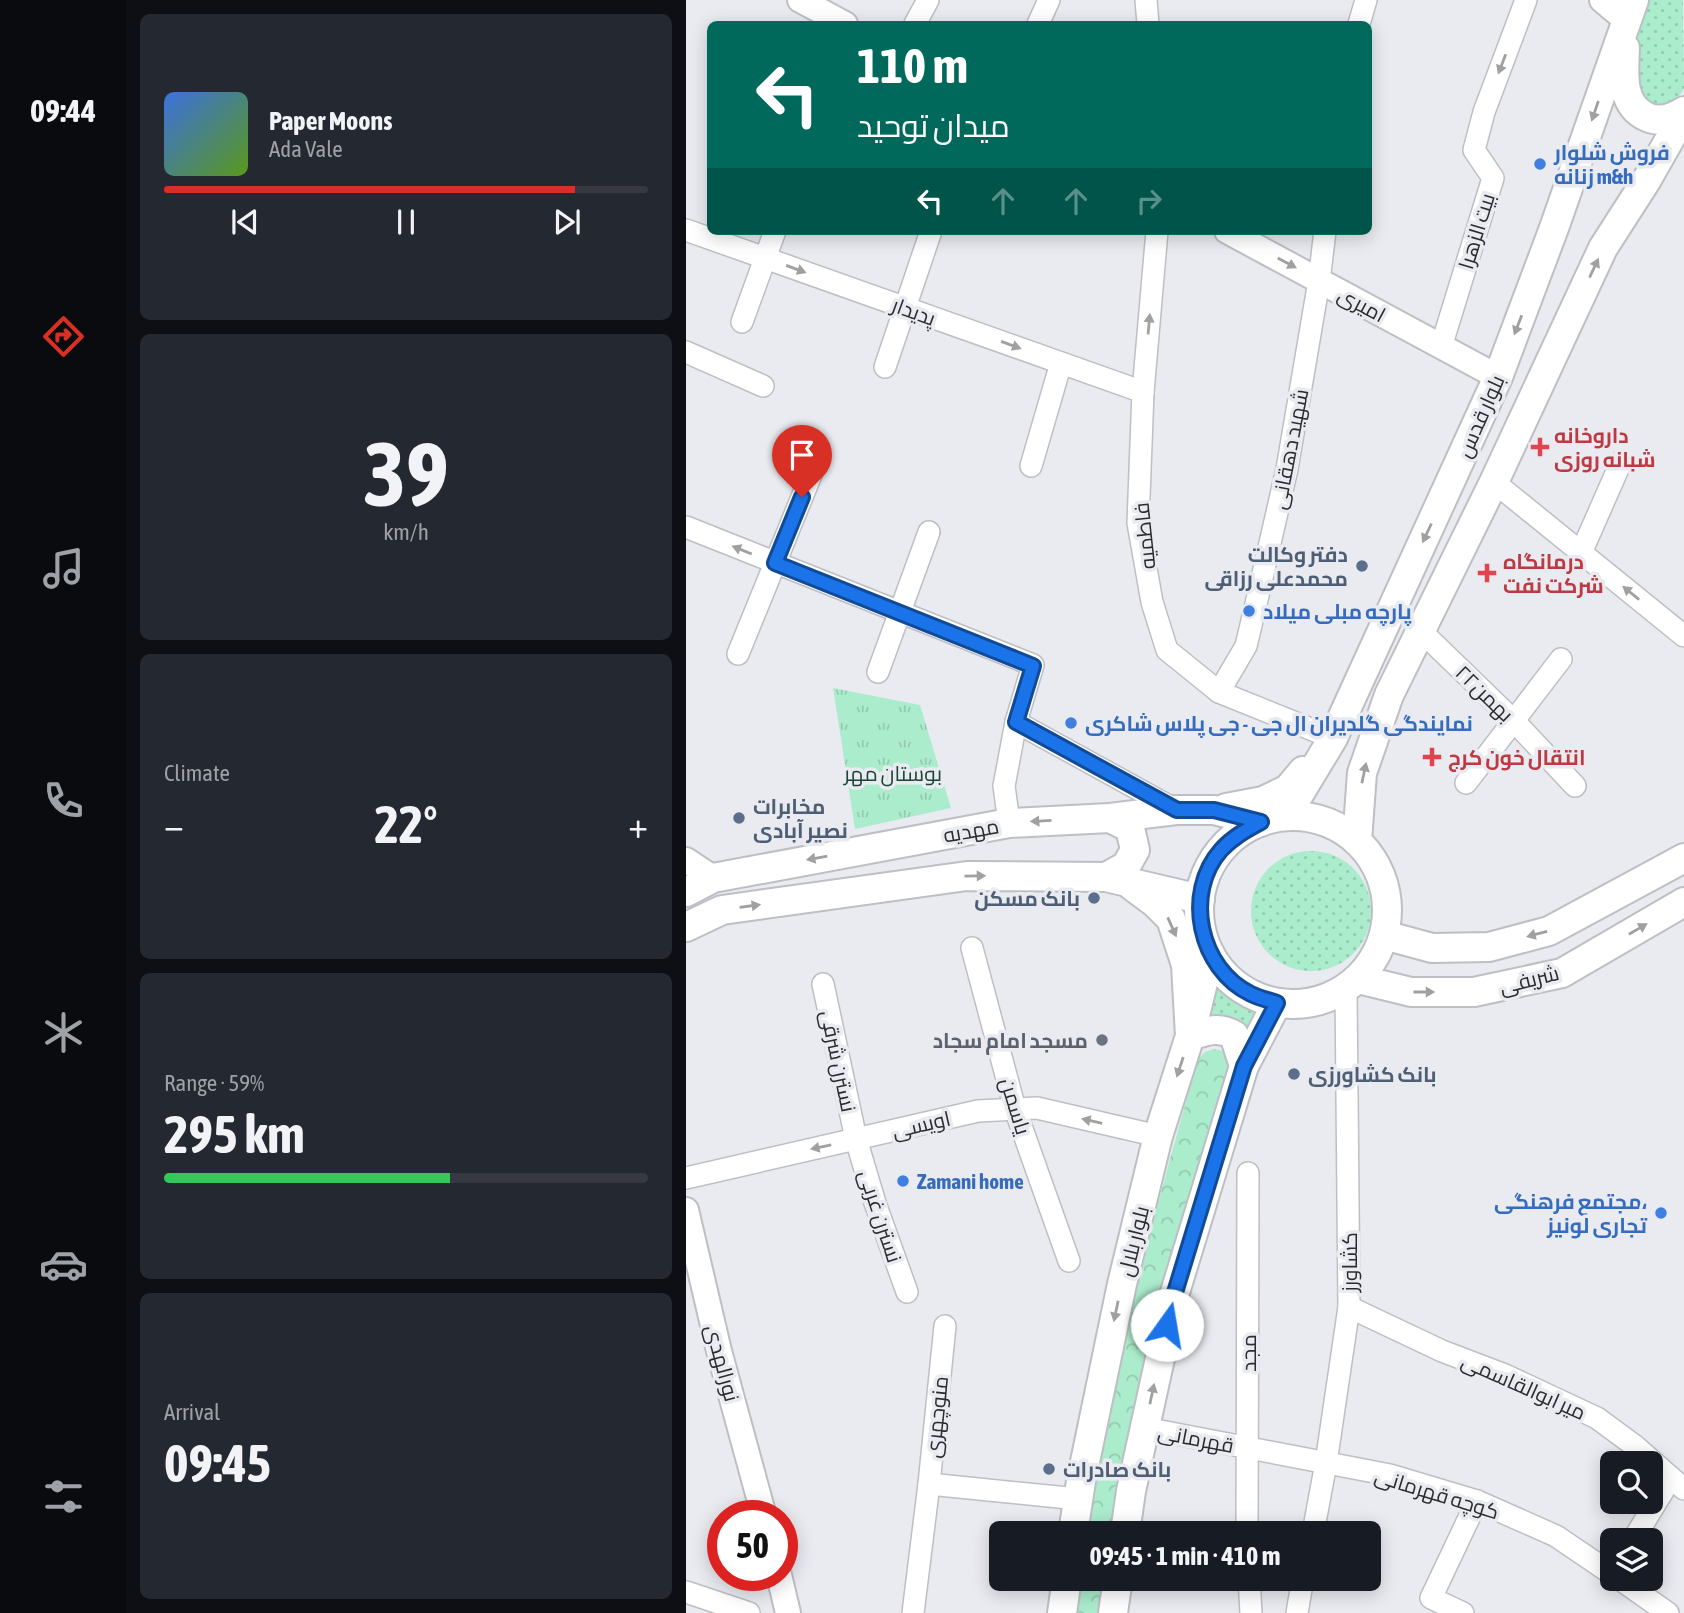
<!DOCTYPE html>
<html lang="en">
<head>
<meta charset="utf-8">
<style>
	:root { --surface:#171b24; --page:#242831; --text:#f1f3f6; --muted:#9ea1a6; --line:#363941; --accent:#d93025 }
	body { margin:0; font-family:"Asap Condensed",Cairo,sans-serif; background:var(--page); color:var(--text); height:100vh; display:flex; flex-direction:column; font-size:26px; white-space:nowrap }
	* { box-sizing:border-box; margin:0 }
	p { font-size:23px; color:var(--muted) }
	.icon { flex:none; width:38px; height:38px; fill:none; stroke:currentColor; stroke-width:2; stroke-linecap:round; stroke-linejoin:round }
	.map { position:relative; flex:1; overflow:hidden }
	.panel { display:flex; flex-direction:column; gap:14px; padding:14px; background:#0d0f14; width:560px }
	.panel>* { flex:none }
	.top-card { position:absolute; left:21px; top:21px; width:665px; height:214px; border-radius:10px; box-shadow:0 4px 18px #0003; background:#00695c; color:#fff; overflow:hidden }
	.fabs { position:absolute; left:914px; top:1451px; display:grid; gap:14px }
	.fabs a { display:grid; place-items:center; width:63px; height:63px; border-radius:10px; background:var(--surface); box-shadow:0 4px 18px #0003; font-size:35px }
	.speed { position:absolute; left:21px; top:1500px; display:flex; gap:14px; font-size:35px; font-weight:700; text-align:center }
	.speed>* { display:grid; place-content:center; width:91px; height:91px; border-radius:50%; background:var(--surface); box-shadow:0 4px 18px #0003; line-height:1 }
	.speed .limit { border:10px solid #d22; background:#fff; color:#111 }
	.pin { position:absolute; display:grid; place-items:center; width:60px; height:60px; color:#fff; margin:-72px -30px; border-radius:50% 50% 50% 0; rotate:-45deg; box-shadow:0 0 7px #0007 }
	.pin .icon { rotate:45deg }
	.me { position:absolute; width:77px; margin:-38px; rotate:13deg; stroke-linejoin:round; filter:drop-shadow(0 0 5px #0008) }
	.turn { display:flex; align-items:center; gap:24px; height:147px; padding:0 35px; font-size:32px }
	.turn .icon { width:91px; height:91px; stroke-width:2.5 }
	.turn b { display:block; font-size:49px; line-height:60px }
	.lanes { display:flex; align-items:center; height:66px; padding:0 35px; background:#0003; justify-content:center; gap:35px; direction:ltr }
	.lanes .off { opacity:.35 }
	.big { font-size:52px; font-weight:700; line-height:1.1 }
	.panel .tile { flex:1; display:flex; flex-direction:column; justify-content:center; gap:10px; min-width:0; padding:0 24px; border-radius:10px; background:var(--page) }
	.panel .dial { align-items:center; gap:0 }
	.dial b { font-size:91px; line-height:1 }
	.song { display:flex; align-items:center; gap:21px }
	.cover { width:84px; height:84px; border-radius:10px; background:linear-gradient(135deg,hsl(220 70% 55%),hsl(90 70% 35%)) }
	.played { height:7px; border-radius:4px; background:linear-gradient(90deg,var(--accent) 85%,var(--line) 85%) }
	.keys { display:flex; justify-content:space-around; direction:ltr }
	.heat { display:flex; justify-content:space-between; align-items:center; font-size:38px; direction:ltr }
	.charge { height:10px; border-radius:5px; background:linear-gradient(90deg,#34c759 59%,var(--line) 0) }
	.trip { position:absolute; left:303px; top:1521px; width:392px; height:70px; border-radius:10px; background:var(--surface); box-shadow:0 4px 18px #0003; font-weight:700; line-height:70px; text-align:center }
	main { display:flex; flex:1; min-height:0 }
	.menu { display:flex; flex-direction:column; width:126px; justify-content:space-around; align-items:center; background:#090b0e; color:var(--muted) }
	.menu .icon { width:49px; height:49px }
	.menu .active { color:var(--accent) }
	.menu b { font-size:32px; color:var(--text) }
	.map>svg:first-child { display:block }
	.grass { fill:url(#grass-dots) }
	.forest { fill:url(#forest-crowns) }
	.park { fill:url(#park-tufts) }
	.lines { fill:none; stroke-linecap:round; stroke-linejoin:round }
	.minor-casing { stroke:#bdbfc4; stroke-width:24 }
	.tertiary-casing { stroke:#bdbfc4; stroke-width:28 }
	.secondary-casing { stroke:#bdbfc4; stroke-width:32 }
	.minor { stroke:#fff; stroke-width:21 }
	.tertiary { stroke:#fff; stroke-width:24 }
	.secondary { stroke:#fff; stroke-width:28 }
	.oneway { fill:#a0a0a1 }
	.route-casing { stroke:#114b97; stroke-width:18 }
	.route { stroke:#1a73e8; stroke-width:12 }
	.shop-dot { fill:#3f7fe0; stroke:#e9ebf0; stroke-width:2.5 }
	.health-dot { fill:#e0444e; stroke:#e9ebf0; stroke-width:2.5 }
	.service-dot { fill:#5c6f8a; stroke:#e9ebf0; stroke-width:2.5 }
	.worship-dot { fill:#6b7280; stroke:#e9ebf0; stroke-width:2.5 }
	.labels { text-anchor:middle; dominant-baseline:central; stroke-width:7; stroke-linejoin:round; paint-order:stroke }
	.shop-label { font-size:21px; font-weight:bold; fill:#366cbe; stroke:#e9ebf0; text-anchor:start }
	.street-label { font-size:21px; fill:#2b2c2e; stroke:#e9ebf0 }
	.health-label { font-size:21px; font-weight:bold; fill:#be3a42; stroke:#e9ebf0; text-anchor:start }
	.service-label { font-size:21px; font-weight:bold; fill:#4e5e75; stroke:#e9ebf0; text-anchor:start }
	.park-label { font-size:21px; fill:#1c4634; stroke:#e9ebf0 }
	.worship-label { font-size:21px; font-weight:bold; fill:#5b616d; stroke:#e9ebf0; text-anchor:end }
</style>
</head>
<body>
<main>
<nav class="menu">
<b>09:44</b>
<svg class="icon active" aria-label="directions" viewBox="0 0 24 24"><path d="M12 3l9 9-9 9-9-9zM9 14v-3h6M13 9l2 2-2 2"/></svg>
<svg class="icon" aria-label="music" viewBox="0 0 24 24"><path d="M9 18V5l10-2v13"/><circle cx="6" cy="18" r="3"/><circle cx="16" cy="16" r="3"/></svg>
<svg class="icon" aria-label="phone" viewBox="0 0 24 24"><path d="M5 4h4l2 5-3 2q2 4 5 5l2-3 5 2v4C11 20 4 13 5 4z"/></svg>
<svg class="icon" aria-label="climate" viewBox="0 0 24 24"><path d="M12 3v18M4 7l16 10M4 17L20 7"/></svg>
<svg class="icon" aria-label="car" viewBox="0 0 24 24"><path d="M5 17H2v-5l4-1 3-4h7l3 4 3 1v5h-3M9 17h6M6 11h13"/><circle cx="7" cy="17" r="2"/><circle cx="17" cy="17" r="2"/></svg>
<svg class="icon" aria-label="filters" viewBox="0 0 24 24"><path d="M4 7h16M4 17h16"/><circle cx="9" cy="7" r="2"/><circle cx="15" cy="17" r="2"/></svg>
</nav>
<section class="panel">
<div class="tile">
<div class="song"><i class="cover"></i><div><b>Paper Moons</b><p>Ada Vale</p></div></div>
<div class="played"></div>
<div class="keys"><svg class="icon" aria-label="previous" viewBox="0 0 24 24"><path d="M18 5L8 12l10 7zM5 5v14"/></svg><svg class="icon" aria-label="pause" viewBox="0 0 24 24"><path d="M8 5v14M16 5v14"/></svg><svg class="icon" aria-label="next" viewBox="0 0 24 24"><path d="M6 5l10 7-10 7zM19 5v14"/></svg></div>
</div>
<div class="tile dial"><b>39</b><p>km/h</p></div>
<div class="tile"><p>Climate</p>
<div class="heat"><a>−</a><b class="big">22°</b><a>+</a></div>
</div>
<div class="tile"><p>Range · 59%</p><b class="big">295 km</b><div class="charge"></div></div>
<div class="tile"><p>Arrival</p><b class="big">09:45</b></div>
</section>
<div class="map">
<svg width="998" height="1613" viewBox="0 0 998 1613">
	<defs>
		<pattern id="grass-dots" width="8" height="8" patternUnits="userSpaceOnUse" patternTransform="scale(1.75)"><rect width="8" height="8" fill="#abeccc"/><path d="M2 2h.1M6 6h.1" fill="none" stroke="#93cbb0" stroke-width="1.8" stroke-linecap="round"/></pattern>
		<pattern id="forest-crowns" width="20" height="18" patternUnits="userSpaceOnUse" patternTransform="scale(1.75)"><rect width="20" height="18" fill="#abeccc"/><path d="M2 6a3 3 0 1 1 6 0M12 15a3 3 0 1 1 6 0" fill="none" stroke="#93cbb0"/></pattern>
		<pattern id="park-tufts" width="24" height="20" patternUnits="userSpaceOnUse" patternTransform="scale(1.75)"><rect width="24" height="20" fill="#abeccc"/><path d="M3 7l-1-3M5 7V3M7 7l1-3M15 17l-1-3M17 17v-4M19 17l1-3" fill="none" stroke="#93cbb0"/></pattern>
	</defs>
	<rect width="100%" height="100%" fill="#e9ebf0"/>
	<g class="grass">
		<path d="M953,0h44l1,88c-5,10 -12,18 -24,18 -9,0 -13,-4 -17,-11 -3,-4 -7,-9 -9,-14 -8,-20 3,-59 5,-81z"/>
		<circle cx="625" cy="911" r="60"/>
		<path d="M527,970c15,20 31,29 55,37l-23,43 -49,-22z"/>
	</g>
	<g class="forest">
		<path d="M528,1049l9,2 6,6 -2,21 -81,287 -28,117 -7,51h-25c24,-161 68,-318 112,-474l7,-7z"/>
		<polygon points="393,1579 419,1579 414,1613 388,1613"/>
	</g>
	<polygon class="park" points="147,688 234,705 265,808 169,829"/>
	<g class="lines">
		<defs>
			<g id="minor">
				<polyline points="460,0 462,24"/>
				<polyline points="229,24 242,0"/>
				<polyline points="352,24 363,0"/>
				<polyline points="673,24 680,0"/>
				<polyline points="0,230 457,392"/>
				<polyline points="471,231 457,392 452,523 466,602 481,650 533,692 647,738"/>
				<polyline points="56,322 89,231"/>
				<polyline points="755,347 807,178 788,150 798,112 840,0"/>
				<polyline points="0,352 77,386"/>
				<polyline points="199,367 245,231"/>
				<polyline points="345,466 375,363"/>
				<polyline points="808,482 998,636"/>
				<polyline points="0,527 347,665 330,722 318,786 323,823"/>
				<polyline points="895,553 935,462"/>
				<polyline points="736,632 828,721 889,786"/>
				<polyline points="52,654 125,475"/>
				<polyline points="192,672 243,532"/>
				<polyline points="533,692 560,646 570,604 601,469 633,281 639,231"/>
				<polyline points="330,722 490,810"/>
				<polyline points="780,783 875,659"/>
				<polyline points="286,948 329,1109 383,1261"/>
				<polyline points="137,984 170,1139 189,1203 221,1292"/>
				<polyline points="0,1178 292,1111 351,1108 472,1136"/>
				<polyline points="663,1307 756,1351 819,1375 911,1418 949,1446 998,1489"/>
				<polyline points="259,1326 243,1484 392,1499"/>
				<polyline points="459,1428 704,1475 791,1501 870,1536 926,1574"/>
				<polyline points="561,1533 562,1173"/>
				<polyline points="627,1533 640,1463 663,1307 660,988"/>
				<polyline points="947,1540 985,1478"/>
				<polyline points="563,1578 565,1613"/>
				<polyline points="932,1578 982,1613"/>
				<polyline points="0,1592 63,1613"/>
				<polyline points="227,1613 243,1484"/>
				<polyline points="611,1613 617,1578"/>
				<polyline points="777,1613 745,1598 791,1501"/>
			</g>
			<g id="tertiary">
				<polyline points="114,0 159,24"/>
				<polyline points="916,0 941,21"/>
				<polyline points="541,231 812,377"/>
				<polyline points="0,860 27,878"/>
				<polyline points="0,1210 33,1351 78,1516"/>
				<polyline points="93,1575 102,1613"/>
			</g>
			<g id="secondary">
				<path d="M939,48c-1,25 -5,57 22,69 13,6 26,1 37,-6"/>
				<polyline points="540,808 577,801 602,789 617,771"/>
				<polyline points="600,816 647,738 812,377 868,228 948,0"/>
				<circle cx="607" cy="910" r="94"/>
				<polyline points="671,841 676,773 703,695 808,482 917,248 960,181 998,114"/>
				<polyline points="420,877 440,866 449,850 444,828 424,818"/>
				<path d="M446,886l23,17 16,16 15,46 4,71c16,-5 28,-10 44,-1l10,31"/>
				<polyline points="0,892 27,878 323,823 424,818 490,810 528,810 575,822"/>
				<polyline points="0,927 36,910 281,876 420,877 514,899"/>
				<polyline points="698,935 746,948 803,947 863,931 998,858"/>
				<polyline points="672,979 725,992 788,992 876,973 998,902"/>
				<polyline points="387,1533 395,1481 436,1284 472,1136 504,1036 524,954"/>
				<polyline points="439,1533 445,1491 487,1299 558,1066 591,1003"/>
				<polyline points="376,1613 381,1578"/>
				<polyline points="427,1613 432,1578"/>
			</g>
		</defs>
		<use href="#minor" class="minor-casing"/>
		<use href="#tertiary" class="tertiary-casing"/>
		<use href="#secondary" class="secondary-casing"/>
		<use href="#minor" class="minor"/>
		<use href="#tertiary" class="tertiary"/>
		<use href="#secondary" class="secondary"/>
	</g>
	<defs><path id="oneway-solid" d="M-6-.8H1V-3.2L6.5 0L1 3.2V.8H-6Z" transform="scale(1.75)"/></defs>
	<g class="oneway">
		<use href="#oneway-solid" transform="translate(816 64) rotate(111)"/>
		<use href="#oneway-solid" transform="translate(909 111) rotate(109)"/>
		<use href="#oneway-solid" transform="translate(601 263) rotate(28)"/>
		<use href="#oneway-solid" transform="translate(908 268) rotate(-65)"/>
		<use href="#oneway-solid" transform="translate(110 269) rotate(20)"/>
		<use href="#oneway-solid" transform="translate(463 324) rotate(-85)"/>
		<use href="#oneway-solid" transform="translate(832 325) rotate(111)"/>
		<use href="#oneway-solid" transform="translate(325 345) rotate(20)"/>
		<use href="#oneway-solid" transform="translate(741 533) rotate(115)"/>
		<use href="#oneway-solid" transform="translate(56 550) rotate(-158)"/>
		<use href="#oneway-solid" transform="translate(945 593) rotate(-141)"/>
		<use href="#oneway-solid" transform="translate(678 773) rotate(-78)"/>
		<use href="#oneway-solid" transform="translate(355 821) rotate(177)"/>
		<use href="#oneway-solid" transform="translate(131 858) rotate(170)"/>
		<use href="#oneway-solid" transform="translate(289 876) rotate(-1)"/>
		<use href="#oneway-solid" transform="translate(64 906) rotate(-8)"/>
		<use href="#oneway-solid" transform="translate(486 927) rotate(66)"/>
		<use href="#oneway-solid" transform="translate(952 929) rotate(-30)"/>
		<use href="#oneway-solid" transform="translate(851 934) rotate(165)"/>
		<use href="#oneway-solid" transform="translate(738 992)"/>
		<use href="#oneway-solid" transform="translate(494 1067) rotate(108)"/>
		<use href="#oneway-solid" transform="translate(406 1121) rotate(-167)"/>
		<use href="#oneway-solid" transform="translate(135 1147) rotate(168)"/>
		<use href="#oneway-solid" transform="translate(430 1311) rotate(102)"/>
		<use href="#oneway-solid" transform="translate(466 1394) rotate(-78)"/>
	</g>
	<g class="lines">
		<defs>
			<path id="route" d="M116,497l-27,66 258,103 -17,56 161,88h37l47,12c-15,8 -28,15 -40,28 -38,43 -22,119 30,144 8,4 17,6 26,9l-33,63 -71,233 -6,26"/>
		</defs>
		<use href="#route" class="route-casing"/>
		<use href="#route" class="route"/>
	</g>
	<g class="shop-dot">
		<circle cx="854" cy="164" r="7"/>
		<circle cx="563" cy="611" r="7"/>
		<circle cx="385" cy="723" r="7"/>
		<circle cx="217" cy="1181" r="7"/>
		<circle cx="975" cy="1213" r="7"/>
	</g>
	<g class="health-dot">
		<path d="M850.5 436.5h7v7h7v7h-7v7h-7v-7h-7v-7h7z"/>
		<path d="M797.5 562.5h7v7h7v7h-7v7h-7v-7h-7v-7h7z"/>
		<path d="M742.5 746.5h7v7h7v7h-7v7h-7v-7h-7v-7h7z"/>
	</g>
	<g class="service-dot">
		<circle cx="676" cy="566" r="7"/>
		<circle cx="53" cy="818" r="7"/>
		<circle cx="408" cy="898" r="7"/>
		<circle cx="608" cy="1074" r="7"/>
		<circle cx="363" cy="1469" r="7"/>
	</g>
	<circle class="worship-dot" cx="416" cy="1040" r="7"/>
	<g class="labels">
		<g class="shop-label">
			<text x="868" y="152">فروش شلوار<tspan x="868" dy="24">زنانه m&amp;h</tspan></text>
			<text x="577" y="611">پارچه مبلی میلاد</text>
			<text x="399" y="723">نمایندگی گلدیران ال جی - جی پلاس شاکری</text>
			<text x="231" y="1181">Zamani home</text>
			<text x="961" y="1201" text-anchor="end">مجتمع فرهنگی،<tspan x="961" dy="24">تجاری لونیز</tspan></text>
		</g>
		<g class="street-label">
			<text transform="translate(790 231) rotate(-73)">بیت الزهرا</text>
			<text transform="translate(676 304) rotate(28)">امیری</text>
			<text transform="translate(228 311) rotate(20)">پدیدار</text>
			<text transform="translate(794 416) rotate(-66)">بلوار قدس</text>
			<text transform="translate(603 449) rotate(-79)">شهید دهقانی</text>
			<text transform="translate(458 536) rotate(-96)">فاطمیه</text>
			<text transform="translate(799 693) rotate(44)">۲۲بهمن</text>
			<text transform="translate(285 830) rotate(-10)">مهدیه</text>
			<text transform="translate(843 979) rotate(-14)">شریفی</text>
			<text transform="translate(153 1061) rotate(78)">نسترن شرقی</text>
			<text transform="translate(330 1106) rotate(73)">یاسمن</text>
			<text transform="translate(235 1124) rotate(-13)">اویسی</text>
			<text transform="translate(195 1216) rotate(72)">نسترن غربی</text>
			<text transform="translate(447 1241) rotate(-76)">بلوار بلال</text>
			<text transform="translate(663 1262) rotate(-90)">کشاورز</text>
			<text transform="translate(562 1353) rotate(-90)">مجد</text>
			<text transform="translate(37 1363) rotate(75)">نورالهدی</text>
			<text transform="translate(838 1386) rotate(24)">میر ابوالقاسمی</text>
			<text transform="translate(250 1417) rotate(-84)">منوچهری</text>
			<text transform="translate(510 1438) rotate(11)">قهرمانی</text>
			<text transform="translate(751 1493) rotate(17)">کوچه قهرمانی</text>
		</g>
		<g class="health-label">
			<text x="868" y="435">داروخانه<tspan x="868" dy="24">شبانه روزی</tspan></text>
			<text x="817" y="561">درمانگاه<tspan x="817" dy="24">شرکت نفت</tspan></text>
			<text x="762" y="757">انتقال خون کرج</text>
		</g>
		<g class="service-label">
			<text x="662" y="554" text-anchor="end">دفتر وکالت<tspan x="662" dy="24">محمدعلی رزاقی</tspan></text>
			<text x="67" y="806">مخابرات<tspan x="67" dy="24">نصیر آبادی</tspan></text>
			<text x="394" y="898" text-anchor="end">بانک مسکن</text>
			<text x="622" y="1074">بانک کشاورزی</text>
			<text x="377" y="1469">بانک صادرات</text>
		</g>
		<g class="park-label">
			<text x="207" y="773">بوستان مهر</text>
		</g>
		<g class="worship-label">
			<text x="402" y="1040">مسجد امام سجاد</text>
		</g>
	</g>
</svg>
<div class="fabs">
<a><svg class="icon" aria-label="search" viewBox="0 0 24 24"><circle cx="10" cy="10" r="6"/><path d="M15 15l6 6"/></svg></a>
<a><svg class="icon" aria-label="layers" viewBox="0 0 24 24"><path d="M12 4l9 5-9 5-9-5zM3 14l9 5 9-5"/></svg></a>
</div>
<div class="speed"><div class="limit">50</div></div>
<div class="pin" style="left:116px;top:497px;background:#d93025"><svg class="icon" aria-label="arrive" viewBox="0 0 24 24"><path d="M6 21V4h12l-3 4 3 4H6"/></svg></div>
<svg class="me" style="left:481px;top:1325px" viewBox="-20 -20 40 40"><circle r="19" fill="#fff"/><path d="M0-13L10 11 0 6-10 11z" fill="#1a73e8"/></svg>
<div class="trip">09:45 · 1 min · 410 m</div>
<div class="top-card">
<div class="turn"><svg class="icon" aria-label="left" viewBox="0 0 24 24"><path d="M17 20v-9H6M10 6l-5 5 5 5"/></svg><div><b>110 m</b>میدان توحید</div></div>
<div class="lanes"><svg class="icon" aria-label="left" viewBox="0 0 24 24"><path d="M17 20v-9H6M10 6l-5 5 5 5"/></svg><svg class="icon off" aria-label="ahead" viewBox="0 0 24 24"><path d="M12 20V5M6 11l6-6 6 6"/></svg><svg class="icon off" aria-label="ahead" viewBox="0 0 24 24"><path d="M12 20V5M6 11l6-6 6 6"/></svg><svg class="icon off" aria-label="right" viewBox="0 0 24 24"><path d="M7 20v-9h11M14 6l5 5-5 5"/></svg></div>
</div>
</div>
</main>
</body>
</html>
